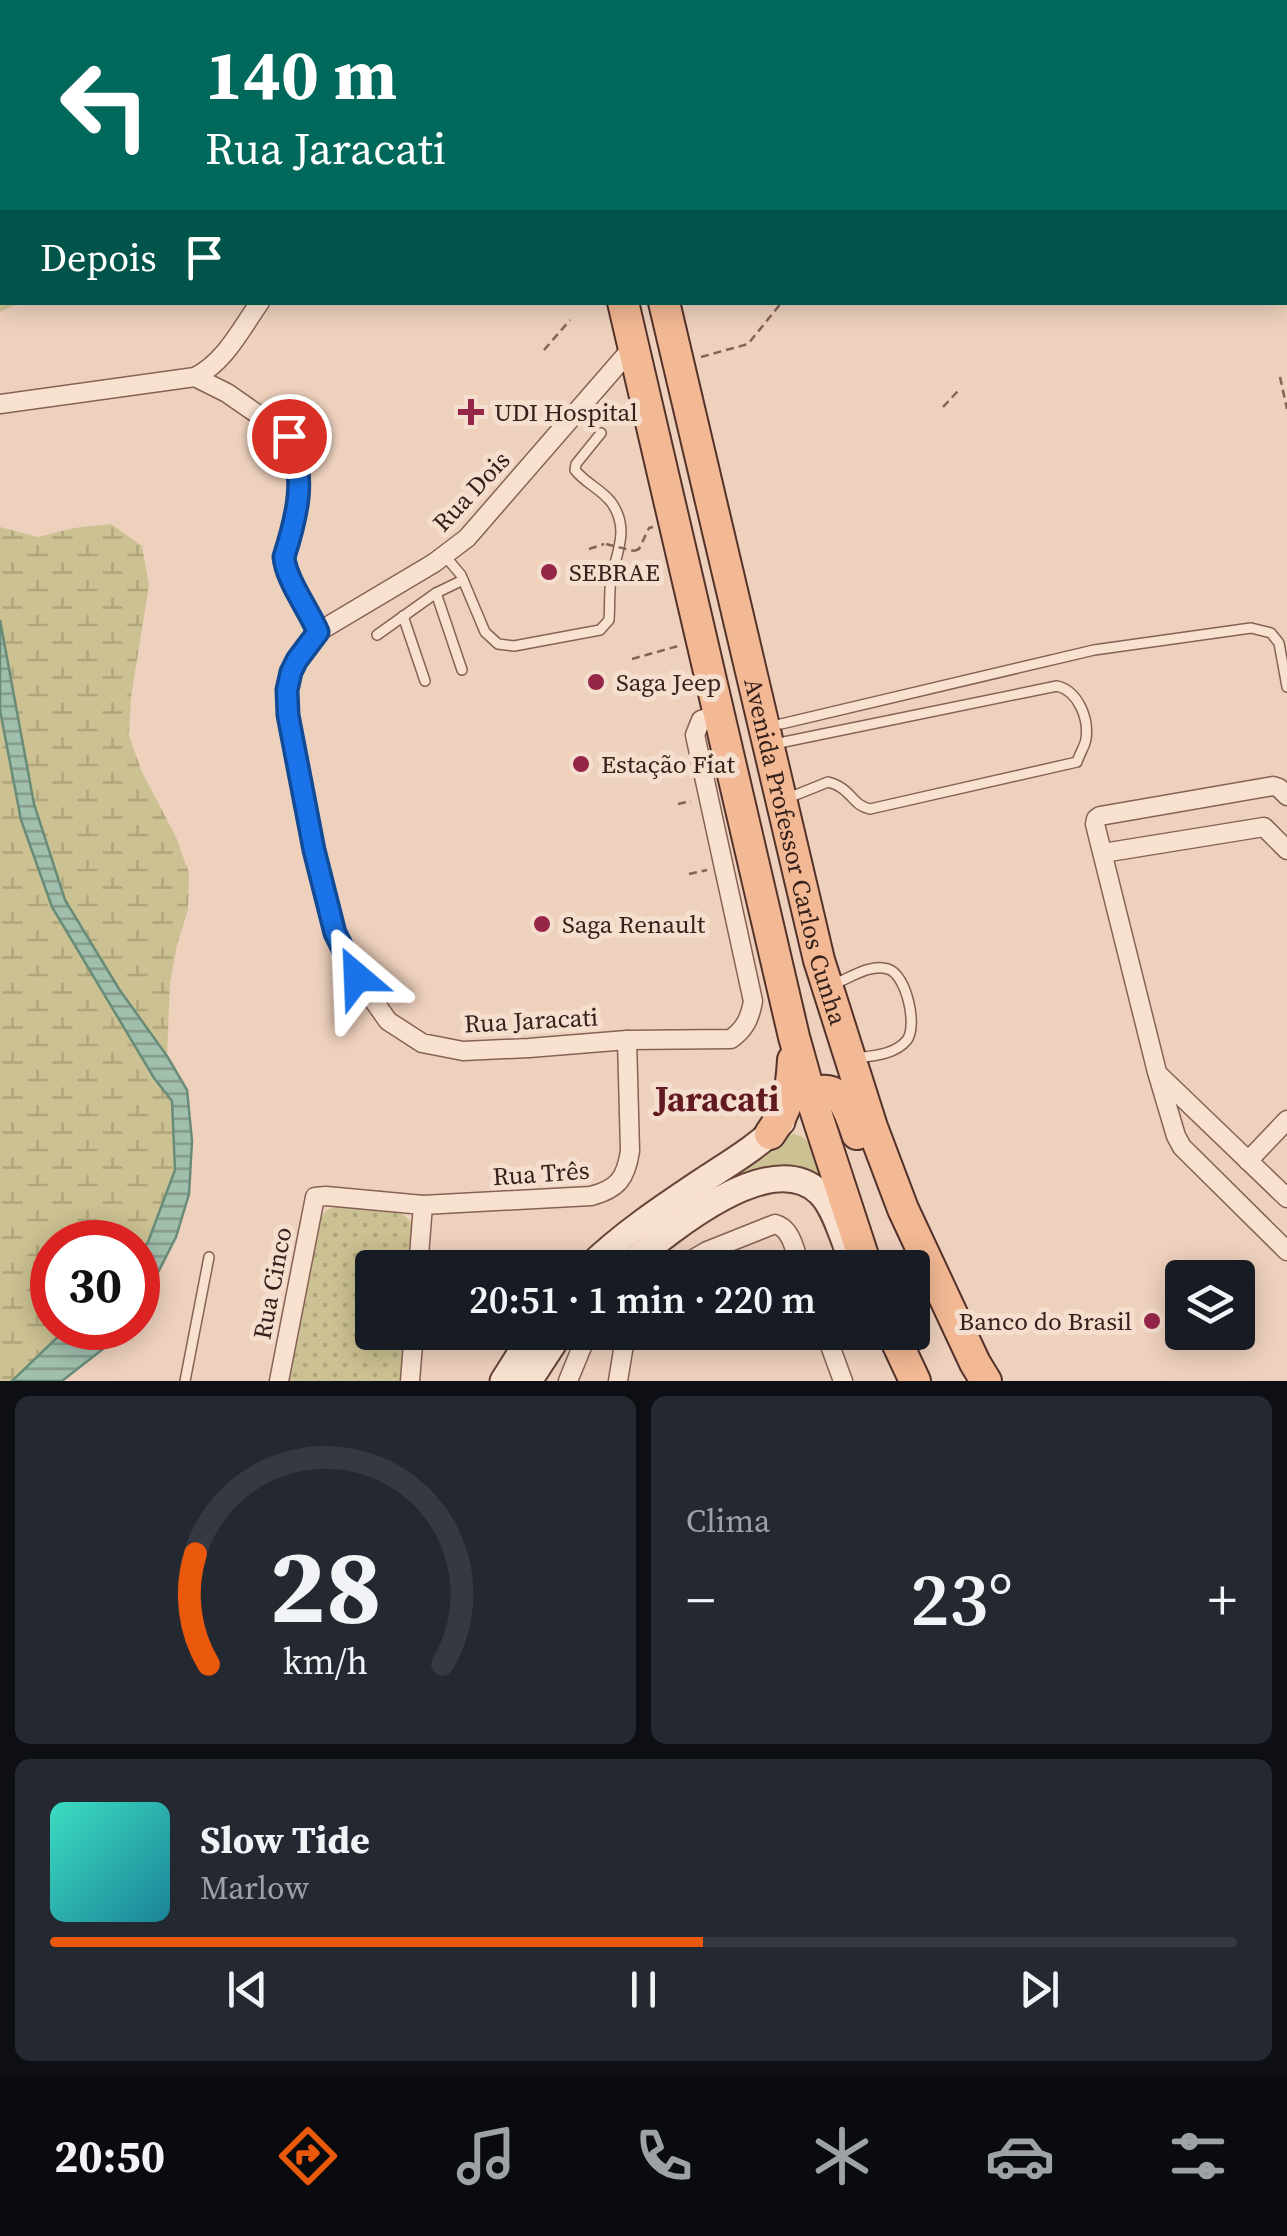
<!DOCTYPE html>
<html lang="pt">
<head>
<meta charset="utf-8">
<style>
	:root { --surface:#171b24; --page:#242831; --text:#f1f3f6; --muted:#9ea1a6; --line:#363941; --accent:#ea580c }
	body { margin:0; font-family:"Source Serif 4",serif; background:var(--page); color:var(--text); height:100vh; display:flex; flex-direction:column; font-size:38px; white-space:nowrap }
	* { box-sizing:border-box; margin:0 }
	p { font-size:32px; color:var(--muted) }
	.icon { flex:none; width:55px; height:55px; fill:none; stroke:currentColor; stroke-width:2; stroke-linecap:round; stroke-linejoin:round }
	.map { position:relative; height:1381px; overflow:hidden }
	.sheet { display:flex; flex-direction:column; gap:15px; padding:15px; background:#0d0f14; flex:1 }
	.sheet>* { flex:none }
	.hud { position:absolute; left:0px; top:0px; width:1288px; height:305px; box-shadow:0 5px 25px #0003; background:#00695c; color:#fff; overflow:hidden }
	.buttons { position:absolute; left:1165px; top:1260px; display:grid; gap:20px }
	.buttons a { display:grid; place-items:center; width:90px; height:90px; border-radius:10px; background:var(--surface); box-shadow:0 5px 25px #0003; font-size:50px }
	.speed { position:absolute; left:30px; top:1220px; display:flex; gap:20px; font-size:50px; font-weight:700; text-align:center }
	.speed>* { display:grid; place-content:center; width:130px; height:130px; border-radius:50%; background:var(--surface); box-shadow:0 5px 25px #0003; line-height:1 }
	.speed .limit { border:15px solid #d22; background:#fff; color:#111 }
	.pin { position:absolute; display:grid; place-items:center; width:85px; height:85px; color:#fff; margin:-42px; border:5px solid #fff; border-radius:50%; box-shadow:0 2px 10px #0007 }
	.me { position:absolute; width:110px; margin:-55px; rotate:334deg; stroke-linejoin:round; filter:drop-shadow(0 0 8px #0008) }
	.turn { display:flex; align-items:center; gap:35px; height:210px; padding:0 40px; font-size:45px }
	.turn .icon { width:130px; height:130px; stroke-width:2.5 }
	.turn b { display:block; font-size:70px; line-height:85px }
	.then { display:flex; align-items:center; height:95px; padding:0 40px; background:#0003; gap:20px; font-size:38px }
	.big { font-size:75px; font-weight:600; line-height:1.1 }
	.sheet .tile { flex:1; display:flex; flex-direction:column; justify-content:center; gap:15px; min-width:0; padding:0 35px; border-radius:15px; background:var(--page) }
	.sheet .dial { align-items:center; gap:0 }
	.dial svg { height:260px; overflow:visible; fill:none; stroke:var(--line); stroke-width:7; stroke-linecap:round; text-anchor:middle }
	.dial text { fill:var(--text); stroke:none }
	.song { display:flex; align-items:center; gap:30px }
	.cover { width:120px; height:120px; border-radius:15px; background:linear-gradient(135deg,hsl(170 70% 55%),hsl(190 70% 35%)) }
	.played { height:10px; border-radius:5px; background:linear-gradient(90deg,var(--accent) 55%,var(--line) 55%) }
	.keys { display:flex; justify-content:space-around; direction:ltr }
	.heat { display:flex; justify-content:space-between; align-items:center; font-size:55px; direction:ltr }
	.sheet .tiles { flex:1; display:grid; gap:15px; grid-template-columns:1fr 1fr }
	.tile:last-child { grid-column:span 2 }
	.trip { position:absolute; left:355px; top:1250px; width:575px; height:100px; border-radius:10px; background:var(--surface); box-shadow:0 5px 25px #0003; font-weight:600; line-height:100px; text-align:center }
	.tab-bar { display:flex; height:160px; justify-content:space-around; align-items:center; background:#090b0e; color:var(--muted) }
	.tab-bar .icon { width:70px; height:70px }
	.tab-bar .on { color:var(--accent) }
	.tab-bar b { font-size:45px; color:var(--text) }
	.map>svg:first-child { display:block }
	.grass { fill:#cbc192 }
	.wetland { fill:url(#wetland-marsh) }
	.park { fill:url(#park-dots) }
	.water { fill:url(#water-rules); stroke:#698c79; stroke-width:2.5 }
	.lines { fill:none; stroke-linecap:round; stroke-linejoin:round }
	.service-casing { stroke:#866256; stroke-width:12 }
	.minor-casing { stroke:#866256; stroke-width:21 }
	.secondary-casing { stroke:#67433a; stroke-width:29 }
	.primary-casing { stroke:#53322b; stroke-width:34 }
	.path { stroke:#866256; stroke-width:2.5; stroke-dasharray:8 5; stroke-linecap:butt }
	.service { stroke:#f9e1d0; stroke-width:9 }
	.minor { stroke:#f9e1d0; stroke-width:18 }
	.secondary { stroke:#f9e1d0; stroke-width:25 }
	.primary { stroke:#f3b994; stroke-width:30 }
	.path-bridge { stroke:#866256; stroke-width:2.5; stroke-dasharray:8 5; stroke-linecap:butt }
	.route-casing { stroke:#114b97; stroke-width:25 }
	.route { stroke:#1a73e8; stroke-width:18 }
	.poi-dot { fill:#952648; stroke:#f5decd; stroke-width:4 }
	.labels { text-anchor:middle; dominant-baseline:central; stroke-width:10; stroke-linejoin:round; paint-order:stroke }
	.poi-label { font-size:25px; fill:#35201b; stroke:#f5decd; text-anchor:start }
	.street-label { font-size:25px; fill:#35201b; stroke:#f5decd }
	.district-label { font-size:35px; font-weight:bold; fill:#621a21; stroke:#f5decd }
</style>
</head>
<body>
<div class="map">
<svg width="1287" height="1381" viewBox="0 0 1287 1381">
	<defs>
		<pattern id="wetland-marsh" width="20" height="14" patternUnits="userSpaceOnUse" patternTransform="scale(2.5)"><rect width="20" height="14" fill="#cbc192"/><path d="M1 5h8M5 5V1M11 12h8M15 12V8" fill="none" stroke="#afa67d"/></pattern>
		<pattern id="park-dots" width="8" height="8" patternUnits="userSpaceOnUse" patternTransform="scale(2.5)"><rect width="8" height="8" fill="#cbc192"/><path d="M2 2h.1M6 6h.1" fill="none" stroke="#afa67d" stroke-width="1.8" stroke-linecap="round"/></pattern>
		<pattern id="water-rules" width="6" height="5" patternUnits="userSpaceOnUse" patternTransform="scale(2.5)"><rect width="6" height="5" fill="#a1bfad"/><path d="M0 2.5h6" fill="none" stroke="#849b8c"/></pattern>
	</defs>
	<rect width="100%" height="100%" fill="#eed1bd"/>
	<path class="grass" d="M793,1134c22,4 22,26 27,45 -29,-20 -57,-8 -89,1h-8l63,-44z"/>
	<g class="wetland">
		<polygon points="0,0 317,0 315,2 2,2 2,302 19,303 0,312"/>
		<polygon points="111,524 142,546 149,585 131,697 129,736 142,772 176,837 189,873 188,910 177,945 170,983 167,1056 119,989 65,900 34,804 0,620 0,527 38,537 74,528"/>
		<polygon points="0,710 21,820 52,907 154,1078 172,1101 175,1170 148,1242 138,1254 138,1242 52,1242 52,1328 67,1328 12,1381 0,1381"/>
	</g>
	<polygon class="park" points="338,1206 402,1214 414,1224 412,1267 372,1268 372,1332 406,1333 402,1381 286,1381 319,1219 327,1210"/>
	<g class="water">
		<polygon points="0,620 34,804 65,900 119,989 167,1056 187,1090 192,1141 189,1194 176,1237 145,1298 138,1309 138,1254 148,1242 175,1170 172,1101 154,1078 52,907 21,820 0,710"/>
		<polygon points="67,1328 123,1328 113,1341 62,1381 12,1381"/>
	</g>
	<g class="lines">
		<defs>
			<g id="service">
				<polyline points="702,0 705,2"/>
				<path d="M445,556l16,19 24,57 13,12 16,2 86,-16 9,-10c1,-13 0,-28 2,-41 6,-27 19,-51 0,-77 -10,-13 -26,-19 -36,-32l1,-6 25,-31"/>
				<polyline points="436,593 462,670"/>
				<polyline points="403,616 425,681"/>
				<polyline points="377,635 436,593 463,580"/>
				<polyline points="781,724 1094,650 1251,628 1271,633 1279,643 1287,687"/>
				<path d="M784,742l273,-56c21,5 32,32 29,53 -1,7 -7,16 -9,23l-207,47c-19,-4 -18,-21 -42,-27l-40,16"/>
				<path d="M834,984c16,-6 37,-21 54,-15 18,5 30,56 19,71 -12,15 -35,16 -53,18"/>
				<polyline points="185,1381 209,1257"/>
			</g>
			<g id="minor">
				<polyline points="415,2 420,0"/>
				<path d="M632,348l-165,190 -33,25 -116,69 -21,28 -6,12 -4,18 1,25 26,135 21,83 22,44 31,44 34,22 41,8 66,-3 98,-8 104,-1c14,-10 19,-21 22,-38l-58,-266 6,-15 17,-6"/>
				<polyline points="195,377 227,393 289,436 296,452 299,503 284,557 285,566 318,632"/>
				<path d="M0,404l195,-27c30,-15 46,-48 65,-75"/>
				<polyline points="1287,796 1279,788 1273,786 1100,816 1096,819 1095,824 1157,1072 1176,1136 1182,1147 1287,1251"/>
				<polyline points="1103,853 1264,827 1287,850"/>
				<polyline points="1158,1074 1287,1198"/>
				<polyline points="1248,1161 1287,1120"/>
				<polyline points="418,1268 423,1205"/>
				<path d="M678,1268l29,-17 68,-27c17,4 20,28 26,44"/>
				<polyline points="825,1332 843,1381"/>
				<path d="M279,1381l36,-184 11,-1 97,9 168,-9c27,-7 35,-18 39,-45l-3,-111"/>
				<polyline points="410,1381 414,1332"/>
				<polyline points="568,1381 588,1332"/>
				<polyline points="618,1381 626,1332"/>
			</g>
			<g id="secondary">
				<path d="M588,1268c36,-35 77,-62 119,-90 26,-17 53,-33 75,-56"/>
				<path d="M625,1268c40,-33 145,-124 195,-75 14,13 23,45 30,63"/>
				<polyline points="503,1381 534,1332"/>
				<polyline points="529,1381 561,1332"/>
			</g>
			<g id="primary">
				<polyline points="557,0 558,2"/>
				<polyline points="596,0 596,2"/>
				<polyline points="623,302 794,1037 810,1094 867,1268"/>
				<path id="s1" d="M664,302l155,658 53,167 31,82 72,154 11,18"/>
				<path d="M810,1094c31,-13 39,16 47,40"/>
				<path d="M770,1134c19,-27 21,-42 23,-74"/>
				<polyline points="892,1332 915,1381"/>
			</g>
		</defs>
		<use href="#service" class="service-casing"/>
		<use href="#minor" class="minor-casing"/>
		<use href="#secondary" class="secondary-casing"/>
		<use href="#primary" class="primary-casing"/>
		<g class="path">
			<polyline points="544,350 570,320"/>
			<polyline points="701,357 748,344 782,302"/>
			<polyline points="1280,377 1287,409"/>
			<polyline points="943,407 958,391"/>
			<polyline points="589,549 604,544"/>
			<polyline points="634,551 639,549 649,528 653,527"/>
			<polyline points="632,659 678,646"/>
			<polyline points="678,804 691,801"/>
			<polyline points="689,874 707,870"/>
		</g>
		<use href="#service" class="service"/>
		<use href="#minor" class="minor"/>
		<use href="#secondary" class="secondary"/>
		<use href="#primary" class="primary"/>
		<polyline class="path-bridge" points="606,544 634,551"/>
	</g>
	<g class="lines">
		<defs>
			<path id="route" d="M289,436c18,41 8,80 -5,121 2,23 25,53 34,75l-21,28 -6,12 -4,18 1,25 26,135 21,83 22,44"/>
		</defs>
		<use href="#route" class="route-casing"/>
		<use href="#route" class="route"/>
	</g>
	<g class="poi-dot">
		<path d="M466 397h10v10h10v10h-10v10h-10v-10h-10v-10h10z"/>
		<circle cx="549" cy="572" r="10"/>
		<circle cx="596" cy="682" r="10"/>
		<circle cx="581" cy="764" r="10"/>
		<circle cx="542" cy="924" r="10"/>
		<circle cx="1152" cy="1321" r="10"/>
	</g>
	<g class="labels">
		<g class="poi-label">
			<text x="494" y="412">UDI Hospital</text>
			<text x="569" y="572">SEBRAE</text>
			<text x="616" y="682">Saga Jeep</text>
			<text x="601" y="764">Estação Fiat</text>
			<text x="562" y="924">Saga Renault</text>
			<text x="1132" y="1321" text-anchor="end">Banco do Brasil</text>
		</g>
		<g class="street-label">
			<text transform="translate(471 491) rotate(-47)">Rua Dois</text>
			<text stroke="none"><textPath href="#s1" startOffset="565">Avenida Professor Carlos Cunha</textPath></text>
			<text transform="translate(531 1020) rotate(-3)">Rua Jaracati</text>
			<text transform="translate(541 1173) rotate(-4)">Rua Três</text>
			<text transform="translate(272 1283) rotate(-79)">Rua Cinco</text>
		</g>
		<g class="district-label">
			<text x="717" y="1099">Jaracati</text>
		</g>
	</g>
</svg>
<div class="buttons">
<a><svg class="icon" aria-label="layers" viewBox="0 0 24 24"><path d="M12 4l9 5-9 5-9-5zM3 14l9 5 9-5"/></svg></a>
</div>
<div class="speed"><div class="limit">30</div></div>
<div class="pin" style="left:289px;top:436px;background:#d93025"><svg class="icon" aria-label="arrive" viewBox="0 0 24 24"><path d="M6 21V4h12l-3 4 3 4H6"/></svg></div>
<svg class="me" style="left:357px;top:977px" viewBox="-20 -20 40 40"><path d="M0-17L14 15 0 8-14 15z" fill="#1a73e8" stroke="#fff" stroke-width="4"/></svg>
<div class="trip">20:51 · 1 min · 220 m</div>
<div class="hud">
<div class="turn"><svg class="icon" aria-label="left" viewBox="0 0 24 24"><path d="M17 20v-9H6M10 6l-5 5 5 5"/></svg><div><b>140 m</b>Rua Jaracati</div></div>
<div class="then">Depois<svg class="icon" aria-label="arrive" viewBox="0 0 24 24"><path d="M6 21V4h12l-3 4 3 4H6"/></svg></div>
</div>
</div>
<section class="sheet">
<div class="tiles">
<div class="tile dial"><svg viewBox="0 0 100 80">
<path d="M14 69A42 42 0 1 1 86 69"/>
<path d="M14 69A42 42 0 0 1 10 35" stroke="#ea580c"/>
<text x="50" y="56" font-size="32" font-weight="700">28</text>
<text x="50" y="72" font-size="11">km/h</text>
</svg></div>
<div class="tile"><p>Clima</p>
<div class="heat"><a>−</a><b class="big">23°</b><a>+</a></div>
</div>
<div class="tile">
<div class="song"><i class="cover"></i><div><b>Slow Tide</b><p>Marlow</p></div></div>
<div class="played"></div>
<div class="keys"><svg class="icon" aria-label="previous" viewBox="0 0 24 24"><path d="M18 5L8 12l10 7zM5 5v14"/></svg><svg class="icon" aria-label="pause" viewBox="0 0 24 24"><path d="M8 5v14M16 5v14"/></svg><svg class="icon" aria-label="next" viewBox="0 0 24 24"><path d="M6 5l10 7-10 7zM19 5v14"/></svg></div>
</div>
</div>
</section>
<nav class="tab-bar">
<b>20:50</b>
<svg class="icon on" aria-label="directions" viewBox="0 0 24 24"><path d="M12 3l9 9-9 9-9-9zM9 14v-3h6M13 9l2 2-2 2"/></svg>
<svg class="icon" aria-label="music" viewBox="0 0 24 24"><path d="M9 18V5l10-2v13"/><circle cx="6" cy="18" r="3"/><circle cx="16" cy="16" r="3"/></svg>
<svg class="icon" aria-label="phone" viewBox="0 0 24 24"><path d="M5 4h4l2 5-3 2q2 4 5 5l2-3 5 2v4C11 20 4 13 5 4z"/></svg>
<svg class="icon" aria-label="climate" viewBox="0 0 24 24"><path d="M12 3v18M4 7l16 10M4 17L20 7"/></svg>
<svg class="icon" aria-label="car" viewBox="0 0 24 24"><path d="M5 17H2v-5l4-1 3-4h7l3 4 3 1v5h-3M9 17h6M6 11h13"/><circle cx="7" cy="17" r="2"/><circle cx="17" cy="17" r="2"/></svg>
<svg class="icon" aria-label="filters" viewBox="0 0 24 24"><path d="M4 7h16M4 17h16"/><circle cx="9" cy="7" r="2"/><circle cx="15" cy="17" r="2"/></svg>
</nav>
</body>
</html>
